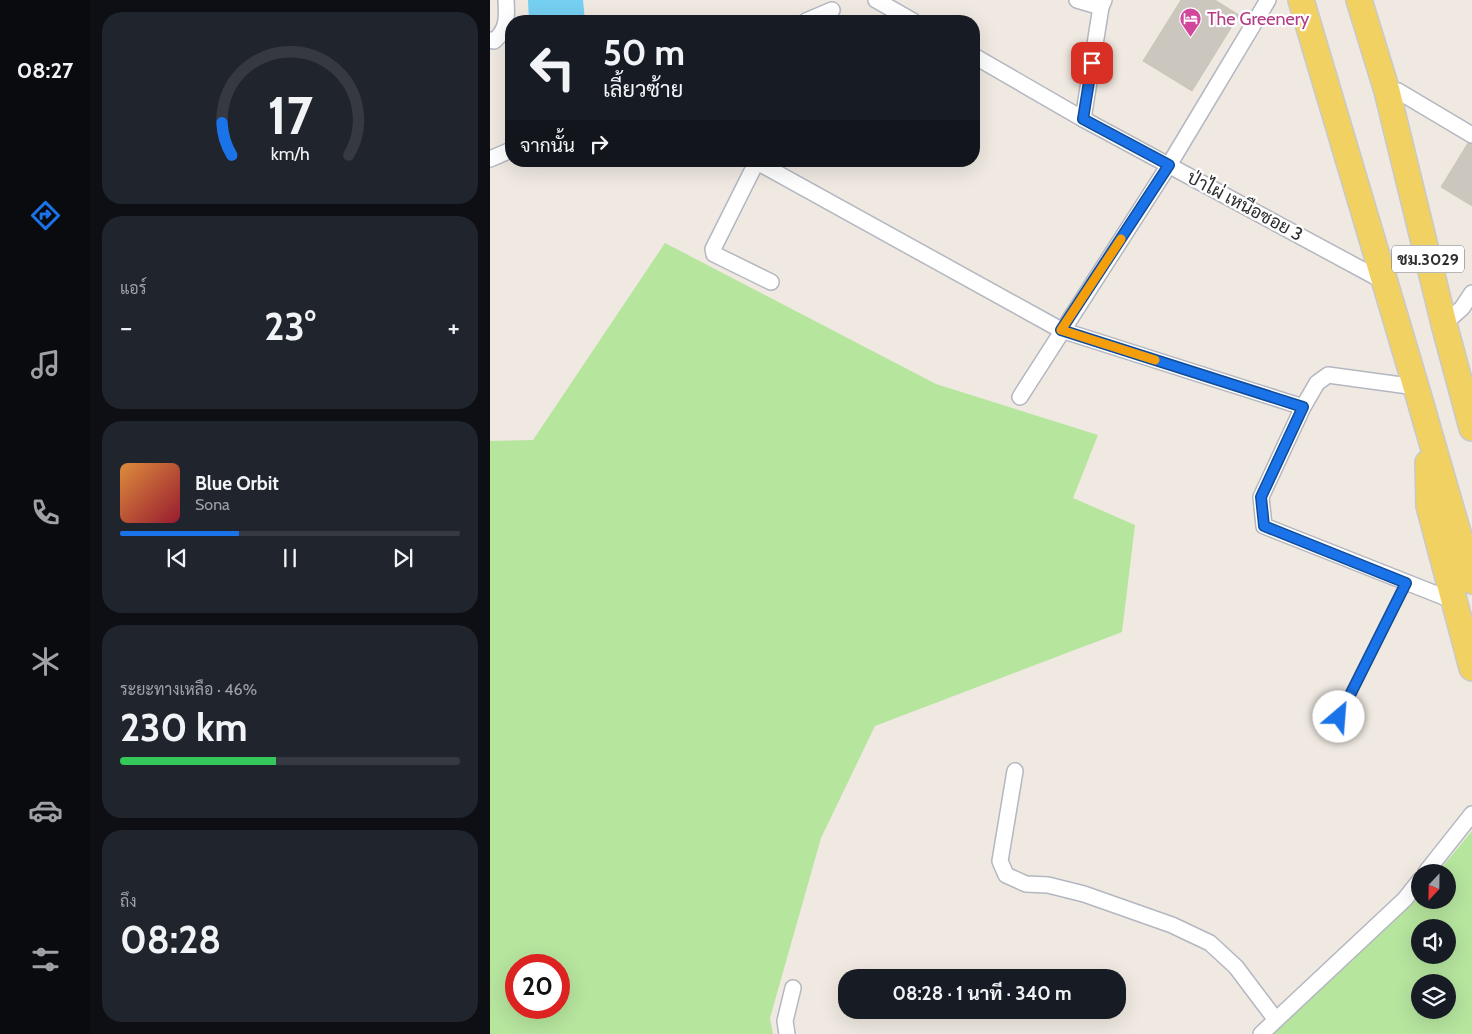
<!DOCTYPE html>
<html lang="th">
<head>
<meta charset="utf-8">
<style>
	:root { --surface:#171b24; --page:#20242c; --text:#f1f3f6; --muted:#9ea1a6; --line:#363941; --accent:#1a73e8 }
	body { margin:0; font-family:Cabin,Sarabun,sans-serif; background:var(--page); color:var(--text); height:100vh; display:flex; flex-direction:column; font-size:19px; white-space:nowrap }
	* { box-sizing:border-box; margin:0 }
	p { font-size:16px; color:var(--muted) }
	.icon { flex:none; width:28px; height:28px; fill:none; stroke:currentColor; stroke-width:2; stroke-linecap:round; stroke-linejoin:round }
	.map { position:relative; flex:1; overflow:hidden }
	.side { display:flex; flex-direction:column; gap:12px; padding:12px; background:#0d0f14; width:400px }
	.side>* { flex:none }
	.hud { position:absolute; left:15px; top:15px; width:475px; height:152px; border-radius:20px; box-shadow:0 5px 20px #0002; background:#171b24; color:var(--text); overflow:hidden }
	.needle { width:32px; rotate:202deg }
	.fabs { position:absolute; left:921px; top:864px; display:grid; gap:10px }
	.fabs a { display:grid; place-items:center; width:45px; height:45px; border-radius:50%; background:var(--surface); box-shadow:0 5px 20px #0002; font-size:25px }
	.speed { position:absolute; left:15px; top:954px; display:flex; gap:10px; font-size:25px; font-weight:700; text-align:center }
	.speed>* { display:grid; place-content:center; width:65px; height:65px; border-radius:50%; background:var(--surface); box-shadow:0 5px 20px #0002; line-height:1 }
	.speed .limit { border:8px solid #d22; background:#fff; color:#111 }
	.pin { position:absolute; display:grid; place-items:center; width:42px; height:42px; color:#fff; margin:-21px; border-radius:10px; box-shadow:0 2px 8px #0006 }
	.me { position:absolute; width:55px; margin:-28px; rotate:27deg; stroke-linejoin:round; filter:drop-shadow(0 0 4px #0008) }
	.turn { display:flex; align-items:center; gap:18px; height:105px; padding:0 15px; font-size:22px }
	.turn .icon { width:65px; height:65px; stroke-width:2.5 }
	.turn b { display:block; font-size:35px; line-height:42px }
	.then { display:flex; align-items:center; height:48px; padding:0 15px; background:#0003; gap:10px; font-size:19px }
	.big { font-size:38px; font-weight:700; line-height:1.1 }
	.side .tile { flex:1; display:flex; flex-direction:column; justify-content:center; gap:8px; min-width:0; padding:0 18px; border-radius:20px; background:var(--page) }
	.side .dial { align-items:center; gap:0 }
	.dial svg { height:130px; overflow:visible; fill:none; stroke:var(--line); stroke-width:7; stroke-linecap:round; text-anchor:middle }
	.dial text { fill:var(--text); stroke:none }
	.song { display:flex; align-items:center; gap:15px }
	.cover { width:60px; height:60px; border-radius:8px; background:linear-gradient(135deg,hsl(30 70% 55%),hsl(350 70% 35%)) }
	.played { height:5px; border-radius:2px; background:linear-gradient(90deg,var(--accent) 35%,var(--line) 35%) }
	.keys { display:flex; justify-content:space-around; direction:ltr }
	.heat { display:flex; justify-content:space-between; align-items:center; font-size:28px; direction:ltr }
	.charge { height:8px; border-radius:4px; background:linear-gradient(90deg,#34c759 46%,var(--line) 0) }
	.trip { position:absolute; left:348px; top:969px; width:288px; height:50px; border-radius:20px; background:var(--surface); box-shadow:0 5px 20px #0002; font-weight:700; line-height:50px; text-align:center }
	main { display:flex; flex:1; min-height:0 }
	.tab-bar { display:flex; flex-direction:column; width:90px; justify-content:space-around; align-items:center; background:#090b0e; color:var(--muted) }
	.tab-bar .icon { width:35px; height:35px }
	.tab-bar .active { color:var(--accent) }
	.tab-bar b { font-size:22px; color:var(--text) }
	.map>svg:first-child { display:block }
	.green { fill:#b6e59e; fill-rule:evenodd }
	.water { fill:#75cff0 }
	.building { fill:#cbc7bf; stroke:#cbc5ba }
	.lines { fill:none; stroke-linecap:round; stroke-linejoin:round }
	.service-casing { stroke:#b4b7c1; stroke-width:10 }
	.minor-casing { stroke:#b4b7c1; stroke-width:18 }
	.primary-casing { stroke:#c9c9c9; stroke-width:28 }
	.service { stroke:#fff; stroke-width:8 }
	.minor { stroke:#fff; stroke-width:15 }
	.primary { stroke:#f2d163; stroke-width:25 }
	.route-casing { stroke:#114b97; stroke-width:12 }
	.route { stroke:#1a73e8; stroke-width:9 }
	.slow { stroke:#f59e0b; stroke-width:9 }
	.labels { text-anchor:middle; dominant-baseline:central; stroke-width:4.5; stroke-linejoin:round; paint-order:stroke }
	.shield { fill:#fff; stroke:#6d6d6d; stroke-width:1 }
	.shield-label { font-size:16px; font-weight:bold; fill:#2e2e2e }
	.hotel-label { font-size:18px; fill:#b23c85; stroke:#fff; text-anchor:start }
	.street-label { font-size:18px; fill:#2e2e2e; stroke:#fff }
</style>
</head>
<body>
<main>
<nav class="tab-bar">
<b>08:27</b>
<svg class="icon active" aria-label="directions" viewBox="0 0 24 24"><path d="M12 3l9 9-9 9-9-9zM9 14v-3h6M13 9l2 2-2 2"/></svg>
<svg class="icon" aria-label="music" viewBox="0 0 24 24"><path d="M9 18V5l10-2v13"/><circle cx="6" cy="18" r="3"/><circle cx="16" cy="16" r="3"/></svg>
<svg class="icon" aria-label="phone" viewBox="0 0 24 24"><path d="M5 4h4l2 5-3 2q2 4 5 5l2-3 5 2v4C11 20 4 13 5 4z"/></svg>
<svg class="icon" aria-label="climate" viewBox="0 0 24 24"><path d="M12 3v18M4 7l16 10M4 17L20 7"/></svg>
<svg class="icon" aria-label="car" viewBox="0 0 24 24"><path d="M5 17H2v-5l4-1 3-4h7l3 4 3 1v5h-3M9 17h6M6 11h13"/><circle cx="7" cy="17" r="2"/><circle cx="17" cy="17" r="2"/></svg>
<svg class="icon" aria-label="filters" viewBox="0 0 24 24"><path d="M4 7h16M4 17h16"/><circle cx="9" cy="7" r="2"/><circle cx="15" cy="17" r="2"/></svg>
</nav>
<section class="side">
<div class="tile dial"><svg viewBox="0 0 100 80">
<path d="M14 69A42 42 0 1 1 86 69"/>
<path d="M14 69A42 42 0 0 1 8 49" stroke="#1a73e8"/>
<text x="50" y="56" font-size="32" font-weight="700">17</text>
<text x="50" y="72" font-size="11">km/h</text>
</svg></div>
<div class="tile"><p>แอร์</p>
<div class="heat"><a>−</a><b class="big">23°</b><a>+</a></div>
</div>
<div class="tile">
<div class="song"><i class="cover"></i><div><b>Blue Orbit</b><p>Sona</p></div></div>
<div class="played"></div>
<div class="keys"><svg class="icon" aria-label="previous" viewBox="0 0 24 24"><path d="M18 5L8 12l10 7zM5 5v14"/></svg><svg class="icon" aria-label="pause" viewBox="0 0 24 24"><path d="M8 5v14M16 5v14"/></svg><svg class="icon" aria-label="next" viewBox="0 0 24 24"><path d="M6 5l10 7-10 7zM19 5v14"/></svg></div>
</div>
<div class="tile"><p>ระยะทางเหลือ · 46%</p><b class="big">230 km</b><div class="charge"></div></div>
<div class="tile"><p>ถึง</p><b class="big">08:28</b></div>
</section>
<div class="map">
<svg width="982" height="1034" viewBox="0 0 982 1034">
	<rect width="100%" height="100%" fill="#efe9e1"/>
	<g class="green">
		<path d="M175,243l271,141 162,51 -25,63 62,27 -13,107 -247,94 -54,112 -51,180 3,16h-283v-593l43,-1zM26,965h43v43h-43z"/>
		<path d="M982,831v203h-200l140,-130 8,-10v6h28v-28h-10zM930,928h28v27h-28zM930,982h28v28h-28z"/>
	</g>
	<polygon class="water" points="38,0 93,0 95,21 39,21"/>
	<g class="building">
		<polygon points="691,0 725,0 749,15 702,91 653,61"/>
		<polygon points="978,143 982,144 982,206 951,187"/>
	</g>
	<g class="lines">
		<defs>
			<polyline id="service" points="849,717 916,583"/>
			<g id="minor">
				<polyline points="386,0 423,21"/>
				<polyline points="587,0 611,7"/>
				<polyline points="316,21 342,10"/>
				<path d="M0,40l4,1c14,-12 13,-24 12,-41"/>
				<polyline points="484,56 593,119 895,282"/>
				<polyline points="897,91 908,91 982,135"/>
				<polyline points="593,119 611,7 614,0"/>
				<polyline points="0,159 21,150"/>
				<polyline points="267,161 223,249 224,254 281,282"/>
				<polyline points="267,162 571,330 813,407"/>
				<polyline points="954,324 972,308 982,293"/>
				<polyline points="926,387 838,375 827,383 813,407 771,497 774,526 964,601"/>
				<polyline points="530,397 679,165 778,0"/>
				<polyline points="525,771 510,861 516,875 536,884 558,885 594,894 682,925 720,943 746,967 786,1020"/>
				<polyline points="936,872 982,814"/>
				<polyline points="297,1034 295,1021 303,988"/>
				<polyline points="771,1034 915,899 930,880"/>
			</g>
			<g id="primary">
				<polyline points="811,0 926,387 982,581"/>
				<polyline points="869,0 897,91 954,324 982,428"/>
				<polyline points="938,463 939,506 982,668"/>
			</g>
		</defs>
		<use href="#service" class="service-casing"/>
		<use href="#minor" class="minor-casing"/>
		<use href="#primary" class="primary-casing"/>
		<use href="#service" class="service"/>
		<use href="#minor" class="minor"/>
		<use href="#primary" class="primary"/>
	</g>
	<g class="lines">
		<defs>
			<polyline id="route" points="602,63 593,119 679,165 571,330 813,407 771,497 774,526 916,583 849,717"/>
		</defs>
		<use href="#route" class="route-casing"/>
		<use href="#route" class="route"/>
		<polyline class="slow" points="631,239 571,330 665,360"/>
	</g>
	<defs>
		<symbol id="hotel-pin" viewBox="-11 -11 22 30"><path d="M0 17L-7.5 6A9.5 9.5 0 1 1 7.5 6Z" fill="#d1479c" stroke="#fff"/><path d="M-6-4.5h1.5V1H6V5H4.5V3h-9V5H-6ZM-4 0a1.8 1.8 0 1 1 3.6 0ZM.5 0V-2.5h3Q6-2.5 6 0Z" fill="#fff"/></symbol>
	</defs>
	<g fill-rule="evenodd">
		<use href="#hotel-pin" x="688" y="6" width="25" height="34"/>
	</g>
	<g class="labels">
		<rect class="shield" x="902" y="245.5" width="72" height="27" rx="4"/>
		<g class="shield-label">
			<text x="938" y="259">ชม.3029</text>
		</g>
		<g class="hotel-label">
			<text x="717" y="19">The Greenery</text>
		</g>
		<g class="street-label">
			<text transform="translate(755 206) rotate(28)">ป่าไผ่ เหนือซอย 3</text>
		</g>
	</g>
</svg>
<div class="fabs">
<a><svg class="needle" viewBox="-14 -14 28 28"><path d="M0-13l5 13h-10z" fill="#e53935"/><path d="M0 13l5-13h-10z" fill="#9ea1a6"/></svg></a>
<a><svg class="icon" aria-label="sound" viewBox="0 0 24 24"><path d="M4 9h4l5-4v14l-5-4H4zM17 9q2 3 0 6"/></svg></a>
<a><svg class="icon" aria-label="layers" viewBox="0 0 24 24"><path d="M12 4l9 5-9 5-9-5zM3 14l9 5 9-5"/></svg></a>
</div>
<div class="speed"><div class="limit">20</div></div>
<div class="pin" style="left:602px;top:63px;background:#d93025"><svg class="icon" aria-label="arrive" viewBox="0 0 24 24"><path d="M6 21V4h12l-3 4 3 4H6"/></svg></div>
<svg class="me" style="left:849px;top:717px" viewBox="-20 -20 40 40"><circle r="19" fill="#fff"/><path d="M0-13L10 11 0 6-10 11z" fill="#1a73e8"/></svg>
<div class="trip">08:28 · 1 นาที · 340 m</div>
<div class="hud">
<div class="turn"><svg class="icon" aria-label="left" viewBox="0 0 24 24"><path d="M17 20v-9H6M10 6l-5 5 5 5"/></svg><div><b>50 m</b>เลี้ยวซ้าย</div></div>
<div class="then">จากนั้น<svg class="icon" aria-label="right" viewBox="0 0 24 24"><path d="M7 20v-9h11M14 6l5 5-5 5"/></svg></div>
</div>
</div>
</main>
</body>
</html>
